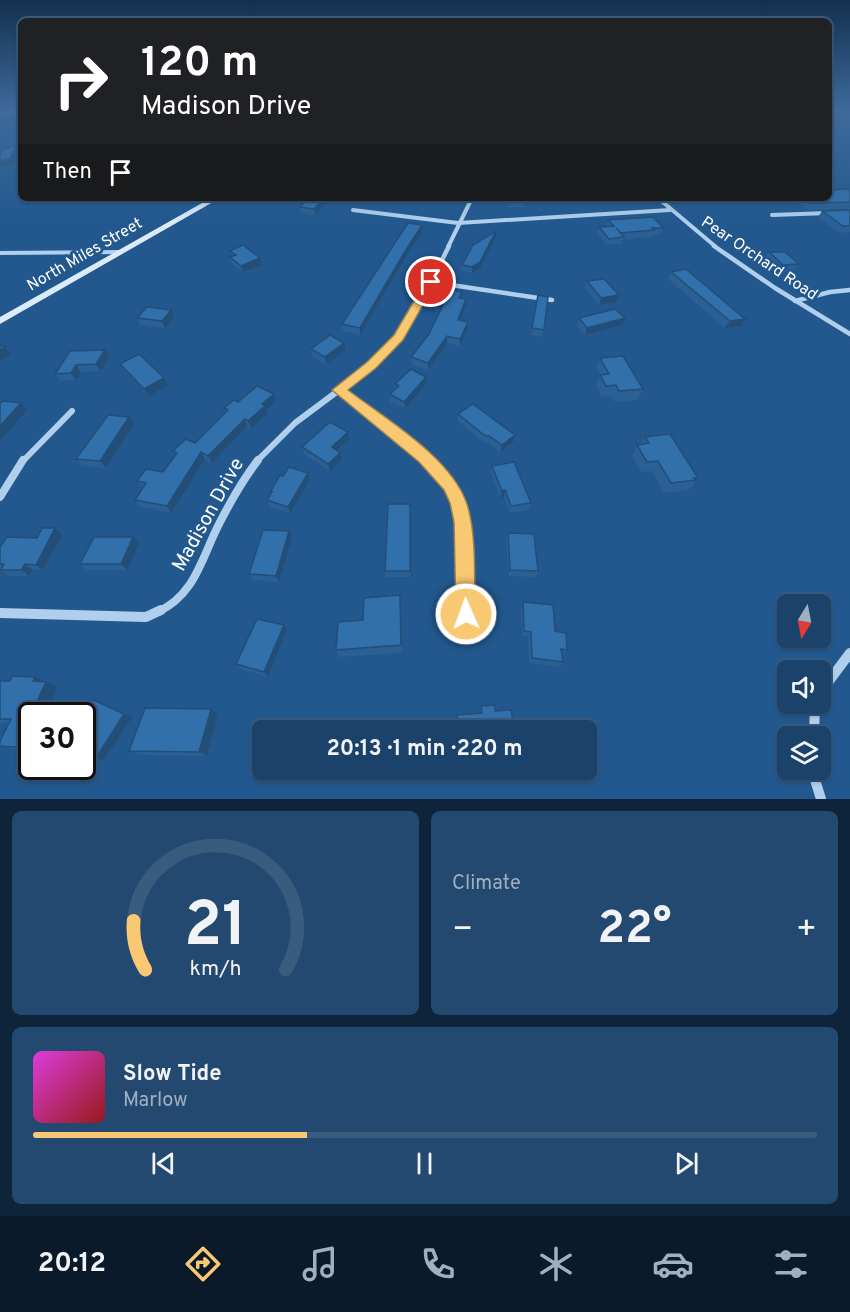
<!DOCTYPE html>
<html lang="en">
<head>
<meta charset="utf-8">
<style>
	:root { --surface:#1a426a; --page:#234970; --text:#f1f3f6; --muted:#9fb0c1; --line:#385b7e; --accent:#f8c872 }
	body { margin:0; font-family:Overpass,sans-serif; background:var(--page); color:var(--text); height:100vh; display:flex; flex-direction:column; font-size:22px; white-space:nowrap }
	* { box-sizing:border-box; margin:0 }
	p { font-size:20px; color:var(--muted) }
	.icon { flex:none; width:33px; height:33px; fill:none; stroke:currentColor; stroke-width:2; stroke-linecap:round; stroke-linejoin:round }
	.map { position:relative; height:799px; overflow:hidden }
	.drawer { display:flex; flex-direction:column; gap:12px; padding:12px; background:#0e243a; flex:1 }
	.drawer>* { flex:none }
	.banner { position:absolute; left:18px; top:18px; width:814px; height:183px; border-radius:9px; box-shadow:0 2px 4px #0004,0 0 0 2px var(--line); background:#202124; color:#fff; overflow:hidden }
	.needle { width:39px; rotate:190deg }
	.tools { position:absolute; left:777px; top:594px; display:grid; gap:12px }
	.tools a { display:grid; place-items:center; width:54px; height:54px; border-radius:9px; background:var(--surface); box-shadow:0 2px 4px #0004,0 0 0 2px var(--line); font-size:30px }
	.speed { position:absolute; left:18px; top:702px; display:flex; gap:12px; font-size:30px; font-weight:700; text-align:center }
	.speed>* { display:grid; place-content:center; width:78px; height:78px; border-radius:50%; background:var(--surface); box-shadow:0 2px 4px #0004,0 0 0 2px var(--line); line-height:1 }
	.speed .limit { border:3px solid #111; border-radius:9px; background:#fff; color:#111 }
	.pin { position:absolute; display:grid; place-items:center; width:51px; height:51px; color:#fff; margin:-26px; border:3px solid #fff; border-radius:50%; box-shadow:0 2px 6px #0007 }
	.me { position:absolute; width:66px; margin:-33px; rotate:358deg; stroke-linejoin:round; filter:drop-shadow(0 0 4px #0008) }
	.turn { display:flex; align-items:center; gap:21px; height:126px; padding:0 24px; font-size:27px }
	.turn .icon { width:78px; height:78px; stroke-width:2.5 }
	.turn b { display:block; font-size:42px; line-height:51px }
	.then { display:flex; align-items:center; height:57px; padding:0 24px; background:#0003; gap:12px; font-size:22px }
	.big { font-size:45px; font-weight:700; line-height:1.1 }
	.drawer .widget { flex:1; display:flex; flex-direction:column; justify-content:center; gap:9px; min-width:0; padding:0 21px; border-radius:9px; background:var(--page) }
	.drawer .dial { align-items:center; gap:0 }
	.dial svg { height:156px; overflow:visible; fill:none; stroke:var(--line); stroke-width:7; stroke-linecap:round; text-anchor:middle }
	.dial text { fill:var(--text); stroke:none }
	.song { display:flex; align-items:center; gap:18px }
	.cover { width:72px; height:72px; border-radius:9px; background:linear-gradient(135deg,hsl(300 70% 55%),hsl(0 70% 35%)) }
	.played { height:6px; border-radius:3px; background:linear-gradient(90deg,var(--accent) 35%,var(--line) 35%) }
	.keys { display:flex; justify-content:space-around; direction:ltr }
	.heat { display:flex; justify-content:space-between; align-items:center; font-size:33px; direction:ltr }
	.drawer .tiles { flex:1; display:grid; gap:12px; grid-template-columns:1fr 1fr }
	.widget:last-child { grid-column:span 2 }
	.trip { position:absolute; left:252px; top:720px; width:345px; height:60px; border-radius:9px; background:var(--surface); box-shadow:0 2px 4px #0004,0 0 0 2px var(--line); font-weight:700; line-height:60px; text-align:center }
	.menu { display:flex; height:96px; justify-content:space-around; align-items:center; background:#0a1a2a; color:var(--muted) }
	.menu .icon { width:42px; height:42px }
	.menu .selected { color:var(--accent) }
	.menu b { font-size:27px; color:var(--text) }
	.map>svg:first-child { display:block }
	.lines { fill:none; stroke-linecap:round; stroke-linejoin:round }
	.lane { stroke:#b0cfec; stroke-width:4 }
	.street-far5 { stroke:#b0cfec; stroke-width:3 }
	.street-far4 { stroke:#b0cfec; stroke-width:4 }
	.street-far3 { stroke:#b0cfec; stroke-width:4.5 }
	.street-far2 { stroke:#b0cfec; stroke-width:6 }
	.street-far1 { stroke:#b0cfec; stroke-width:8 }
	.street { stroke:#b0cfec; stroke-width:10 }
	.secondary { fill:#dcebf9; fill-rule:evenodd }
	.wall { fill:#2a6093 }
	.shaded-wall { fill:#224e78 }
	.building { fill:#3170ab; stroke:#224e78; stroke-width:1.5 }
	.route { fill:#f8c872; stroke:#a1824a; stroke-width:1.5 }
	.labels { text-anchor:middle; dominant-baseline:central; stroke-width:6; stroke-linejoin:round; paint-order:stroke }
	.far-street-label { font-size:16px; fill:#fff; stroke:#22588e }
	.street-label { font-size:20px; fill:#fff; stroke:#22588e }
</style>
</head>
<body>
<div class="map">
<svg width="850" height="799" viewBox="0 0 850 799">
	<rect width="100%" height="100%" fill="#22588e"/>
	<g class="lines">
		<polyline class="lane" points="0,253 121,252"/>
		<polyline class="street-far5" points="0,114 21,113"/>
		<g class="street-far4">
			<polyline points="658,198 716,247"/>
			<polyline points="353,210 458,223 670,210"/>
			<polyline points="772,215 828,213"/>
			<polyline points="448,247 472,198"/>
		</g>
		<g class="street-far3">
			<polyline points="714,246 775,288 850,334"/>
			<polyline points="431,282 552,300"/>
			<polyline points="795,301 830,292 850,290"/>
			<polyline points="392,342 398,337 431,282 449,246"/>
		</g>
		<g class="street-far2">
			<polyline points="339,390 406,441 429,462"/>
			<polyline points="22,462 72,411"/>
			<polyline points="256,462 295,423 354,379 394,341"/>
		</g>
		<g class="street-far1">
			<path d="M428,460c47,49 37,90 38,152"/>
			<polyline points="0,497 23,460"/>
			<path d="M158,612c36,-17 43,-51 59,-84 12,-24 25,-47 41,-68"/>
		</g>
		<g class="street">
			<polyline points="466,610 466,614"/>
			<polyline points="0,613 146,617 161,610"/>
			<polyline points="820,693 850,653"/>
			<polyline points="814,736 815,704"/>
			<polyline points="812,770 821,799"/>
		</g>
		<polygon class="secondary" points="211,198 220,198 0,324 0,317"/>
	</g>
	<g class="wall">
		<polygon points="850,189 850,209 808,210 792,198 830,198"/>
		<polygon points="503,198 522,198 524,201 523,207 509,208"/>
		<polygon points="325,205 315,215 301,213 300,207"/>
		<polygon points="850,210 850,232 839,233 818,217 822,211"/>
		<polygon points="608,220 663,228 661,234 652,235 651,237 624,239 622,244 607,245 597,233 599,227 606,226"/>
		<polygon points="496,231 496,237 480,268 472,273 461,271 462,265"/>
		<polygon points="422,232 404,260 360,335 343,331 342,324"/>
		<polygon points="230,251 262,265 243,272 232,264 230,257 232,256"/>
		<polygon points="769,252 799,264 794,271 779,272 765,259"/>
		<polygon points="671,272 741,326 725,328 668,279"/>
		<polygon points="587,281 619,295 616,302 599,305 585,288"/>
		<polygon points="538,295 544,330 542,337 531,335"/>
		<polygon points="462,298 466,306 460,321 467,329 460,346 447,343 428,370 412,365 411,357"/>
		<polygon points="171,310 174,317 165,328 140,325 137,318"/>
		<polygon points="579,318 622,325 585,335 577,326"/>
		<polygon points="311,349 346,350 326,364 312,357"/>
		<polygon points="105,350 109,357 101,371 81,372 76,380 60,381 55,374"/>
		<polygon points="600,358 643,389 638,400 615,402 611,396 602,397 596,386 600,375 596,368"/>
		<polygon points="120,364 164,378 168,385 149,396 125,371"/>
		<polygon points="426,377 426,384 405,409 390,402 390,394 395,389 395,384"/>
		<polygon points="276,401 266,410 268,413 251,428 247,426 212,463 205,459 171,513 140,507 135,500 143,488 137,481 163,472 175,454 173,451 195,443 226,413 224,408 238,402"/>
		<polygon points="458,414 513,442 500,452 488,443 483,442 458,421"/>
		<polygon points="134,424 106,468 82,466 76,459"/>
		<polygon points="348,432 349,439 337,451 342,460 330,471 304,454 302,447"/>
		<polygon points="645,437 698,478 691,488 688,490 664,493 652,471 641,472 632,455 637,445 641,444"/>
		<polygon points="492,466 531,503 529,510 510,513 504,497 500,497 491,472"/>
		<polygon points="308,473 310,479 290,513 270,507 267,500 271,495 270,492 283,476"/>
		<polygon points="410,504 410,577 386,577 385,571"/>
		<polygon points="289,531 292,538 279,582 252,580 249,574"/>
		<polygon points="508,533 538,571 536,577 509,576 506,539"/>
		<polygon points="62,535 43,570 33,570 29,576 9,576 0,570 0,547 37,538"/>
		<polygon points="133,537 139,544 127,570 87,570 80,564"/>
		<polygon points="400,595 402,653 339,657 336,650"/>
		<polygon points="523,602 567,650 564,654 562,654 563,662 560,667 529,663 528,637 522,636 521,608"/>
		<polygon points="287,630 268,677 240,669 236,664"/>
		<polygon points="35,677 58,687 29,750 12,749 0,746 0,741 9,723 0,723 0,681 10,681"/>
		<polygon points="481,706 495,711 514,730 458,730 457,718 457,715 481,714 480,709"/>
		<polygon points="211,709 218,715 207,756 140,755 129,751"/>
	</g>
	<g class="shaded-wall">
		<polygon points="14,112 17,117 0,129 0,121"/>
		<polygon points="16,145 19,151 14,165 0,167 0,161"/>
		<polygon points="324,199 325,205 315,215 314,209"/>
		<polygon points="422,225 422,232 404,260 360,335 360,328 404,253"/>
		<polygon points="496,231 496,237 480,268 472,273 472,267"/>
		<polygon points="260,258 262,265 243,272 241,266"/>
		<polygon points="619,295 616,302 599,305 601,298"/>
		<polygon points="466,299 466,306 458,327 458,320"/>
		<polygon points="171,310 174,317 165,328 162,321"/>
		<polygon points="625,318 622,325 585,335 587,328"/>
		<polygon points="745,319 741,326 725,328 730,321"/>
		<polygon points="468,322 467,329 460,346 460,339"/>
		<polygon points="447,336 447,343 428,370 428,363"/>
		<polygon points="344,343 346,350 326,364 325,357"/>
		<polygon points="5,347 11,354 0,361 0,350"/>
		<polygon points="105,350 109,357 101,371 96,364"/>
		<polygon points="76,365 81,372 76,380 71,373"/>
		<polygon points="426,377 426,384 405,409 404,402"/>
		<polygon points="164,378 168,385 149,396 144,389"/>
		<polygon points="274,394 276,401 266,410 268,413 251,428 248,421 262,404"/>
		<polygon points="21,403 27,410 0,441 0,426"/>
		<polygon points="129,417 134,424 106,468 100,461"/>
		<polygon points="245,419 247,426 212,463 208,456"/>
		<polygon points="348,432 349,439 333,454 332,447"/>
		<polygon points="515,435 513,442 500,452 502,445"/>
		<polygon points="201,452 205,459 171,513 167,506"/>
		<polygon points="340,453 342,460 330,471 328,464"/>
		<polygon points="308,473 310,479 290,513 288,507"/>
		<polygon points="505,490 504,497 500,497 502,491"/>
		<polygon points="55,528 62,535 43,570 36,565"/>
		<polygon points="289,531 292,538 279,582 276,576"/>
		<polygon points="133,537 139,544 127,570 121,564"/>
		<polygon points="25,564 33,570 29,576 21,570"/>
		<polygon points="284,625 287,630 268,677 264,672"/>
		<polygon points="35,677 58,687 45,716 32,716 32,745 29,750 16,747 33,681"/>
		<polygon points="211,709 218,715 207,756 199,752"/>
		<polygon points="124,714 132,717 104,760 96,758"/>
	</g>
	<g class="building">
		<polygon points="0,112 14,112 0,121"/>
		<polygon points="16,145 10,159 0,161 0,153 2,150"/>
		<polygon points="850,189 850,202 811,203 804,198 830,198 830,190"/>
		<polygon points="309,198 320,198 324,199 314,209 300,207"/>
		<polygon points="507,198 522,198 524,201 510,202"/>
		<polygon points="850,210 850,226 843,226 822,211"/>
		<polygon points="653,217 663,228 652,228 654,230 620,233 616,228 624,237 609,239 599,227 614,226 608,220"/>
		<polygon points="408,223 422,225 404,253 360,328 342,324"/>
		<polygon points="496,231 480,262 472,267 462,265 473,245"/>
		<polygon points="243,245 260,258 241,266 230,257 236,255 230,251"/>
		<polygon points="769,252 785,252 799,264 783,265"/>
		<polygon points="686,269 745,319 730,321 671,272"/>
		<polygon points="604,279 619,295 601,298 587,281"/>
		<polygon points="450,290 462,292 459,298 466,299 458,320 468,322 460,339 447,336 428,363 411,357 429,334"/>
		<polygon points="538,295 548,297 544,330 532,328"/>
		<polygon points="147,307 171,310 162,321 137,318"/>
		<polygon points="615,309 625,318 587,328 579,318"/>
		<polygon points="330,335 344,343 325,357 311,349"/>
		<polygon points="0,345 5,347 0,350"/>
		<polygon points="105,350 96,364 76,365 71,373 55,374 70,351"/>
		<polygon points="139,354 164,378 144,389 120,364"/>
		<polygon points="623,356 643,389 619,391 616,385 606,386 600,375 609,374 600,358"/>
		<polygon points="411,369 426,377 404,402 390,394 399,386 395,384"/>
		<polygon points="257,386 274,394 262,404 265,406 248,421 245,419 208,456 201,452 167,506 135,500 146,483 137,481 146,469 163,472 177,453 173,451 186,439 195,443 228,410 224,408 234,400 238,402"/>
		<polygon points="2,401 21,403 0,426 0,404"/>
		<polygon points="473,404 515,435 502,445 489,436 484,435 458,414"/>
		<polygon points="108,415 129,417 100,461 76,459"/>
		<polygon points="330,422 348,432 332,447 340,453 328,464 302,447"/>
		<polygon points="670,434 698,478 694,478 696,480 671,483 658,461 647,462 637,445 649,443 645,437"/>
		<polygon points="514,462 531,503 511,506 505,490 502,491 492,466"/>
		<polygon points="289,467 308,473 288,507 267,500 272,492 270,492 280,475 283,476"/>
		<polygon points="388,504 410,504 410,571 385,571"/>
		<polygon points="42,528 55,528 36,565 25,564 21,570 1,570 4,564 0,564 0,547 7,537 37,538"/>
		<polygon points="263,530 289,531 276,576 249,574"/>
		<polygon points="508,533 534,534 538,571 510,570"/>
		<polygon points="94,537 133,537 121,564 80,564"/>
		<polygon points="400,595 401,645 336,650 338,622 363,620 364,598"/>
		<polygon points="523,602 553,605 555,631 566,633 567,650 561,649 563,662 532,658 531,632 524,631"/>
		<polygon points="257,619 284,625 264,672 236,664"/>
		<polygon points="12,676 35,677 33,681 46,682 16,747 0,746 0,741 11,719 0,719 0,681 10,681"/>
		<polygon points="94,700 124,714 96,758 82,751 82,717"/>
		<polygon points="495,705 495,711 511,710 514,730 459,730 457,715 482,713 481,706"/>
		<polygon points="145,708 211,709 199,752 129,751"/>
	</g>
	<linearGradient id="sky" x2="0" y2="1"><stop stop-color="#13304e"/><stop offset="0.5" stop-color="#3e6a9b"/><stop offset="1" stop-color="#3e6a9b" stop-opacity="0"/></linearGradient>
	<rect width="850" height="222" fill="url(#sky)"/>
	<path class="route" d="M427,279h8l1,3 -33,58 -27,28 -28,22c38,29 103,67 119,114 10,31 7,77 8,110l-3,7 -6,3 -7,-3 -3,-7 -2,-92 -4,-19 -6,-13 -25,-28 -87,-72 35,-28 27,-27z"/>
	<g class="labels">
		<g class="far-street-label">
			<text transform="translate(85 255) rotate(-30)">North Miles Street</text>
			<text transform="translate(759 259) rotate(34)">Pear Orchard Road</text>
		</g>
		<g class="street-label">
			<text transform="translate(209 515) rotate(-61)">Madison Drive</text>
		</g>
	</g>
</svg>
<div class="tools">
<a><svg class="needle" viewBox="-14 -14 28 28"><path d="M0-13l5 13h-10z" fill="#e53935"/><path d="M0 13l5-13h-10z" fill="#9fb0c1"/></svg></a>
<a><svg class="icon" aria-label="sound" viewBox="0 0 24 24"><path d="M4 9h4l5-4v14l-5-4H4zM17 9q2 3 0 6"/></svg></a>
<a><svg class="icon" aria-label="layers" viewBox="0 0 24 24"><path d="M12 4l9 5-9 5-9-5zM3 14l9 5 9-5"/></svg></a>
</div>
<div class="speed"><div class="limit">30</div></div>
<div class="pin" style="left:431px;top:282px;background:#d93025"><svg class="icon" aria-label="arrive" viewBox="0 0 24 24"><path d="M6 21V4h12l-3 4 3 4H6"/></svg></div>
<svg class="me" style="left:466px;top:614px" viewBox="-20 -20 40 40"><circle r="17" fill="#f8c872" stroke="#fff" stroke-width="3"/><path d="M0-11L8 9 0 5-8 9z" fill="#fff"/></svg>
<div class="trip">20:13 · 1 min · 220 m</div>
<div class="banner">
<div class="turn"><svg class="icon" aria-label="right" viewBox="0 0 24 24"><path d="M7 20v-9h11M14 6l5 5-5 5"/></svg><div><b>120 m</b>Madison Drive</div></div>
<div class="then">Then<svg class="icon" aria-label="arrive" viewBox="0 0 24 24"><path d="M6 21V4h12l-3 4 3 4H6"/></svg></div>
</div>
</div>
<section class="drawer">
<div class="tiles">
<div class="widget dial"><svg viewBox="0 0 100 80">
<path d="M14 69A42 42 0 1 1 86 69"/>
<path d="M14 69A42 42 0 0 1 8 44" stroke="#f8c872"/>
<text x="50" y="56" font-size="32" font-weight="700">21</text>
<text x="50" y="72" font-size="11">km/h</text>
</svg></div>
<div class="widget"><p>Climate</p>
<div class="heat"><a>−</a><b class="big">22°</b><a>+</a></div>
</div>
<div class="widget">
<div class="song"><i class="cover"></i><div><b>Slow Tide</b><p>Marlow</p></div></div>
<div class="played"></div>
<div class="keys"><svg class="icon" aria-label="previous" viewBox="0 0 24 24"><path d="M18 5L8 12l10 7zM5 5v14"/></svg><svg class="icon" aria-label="pause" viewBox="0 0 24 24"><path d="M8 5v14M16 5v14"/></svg><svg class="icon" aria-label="next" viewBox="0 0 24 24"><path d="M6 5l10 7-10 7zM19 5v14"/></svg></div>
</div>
</div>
</section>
<nav class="menu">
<b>20:12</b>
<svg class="icon selected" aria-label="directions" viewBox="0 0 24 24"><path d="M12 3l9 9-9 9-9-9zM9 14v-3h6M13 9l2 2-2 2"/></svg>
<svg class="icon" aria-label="music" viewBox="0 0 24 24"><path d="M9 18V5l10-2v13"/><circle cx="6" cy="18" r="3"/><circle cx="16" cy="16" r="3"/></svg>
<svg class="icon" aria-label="phone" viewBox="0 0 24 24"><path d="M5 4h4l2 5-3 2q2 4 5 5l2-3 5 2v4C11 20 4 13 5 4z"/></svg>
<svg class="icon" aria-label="climate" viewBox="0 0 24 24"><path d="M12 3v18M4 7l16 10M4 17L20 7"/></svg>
<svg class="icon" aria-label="car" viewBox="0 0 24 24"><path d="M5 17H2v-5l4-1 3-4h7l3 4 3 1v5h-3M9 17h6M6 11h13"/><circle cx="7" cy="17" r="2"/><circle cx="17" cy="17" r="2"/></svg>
<svg class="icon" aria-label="filters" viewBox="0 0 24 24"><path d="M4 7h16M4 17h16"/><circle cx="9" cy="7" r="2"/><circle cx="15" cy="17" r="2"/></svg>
</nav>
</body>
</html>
